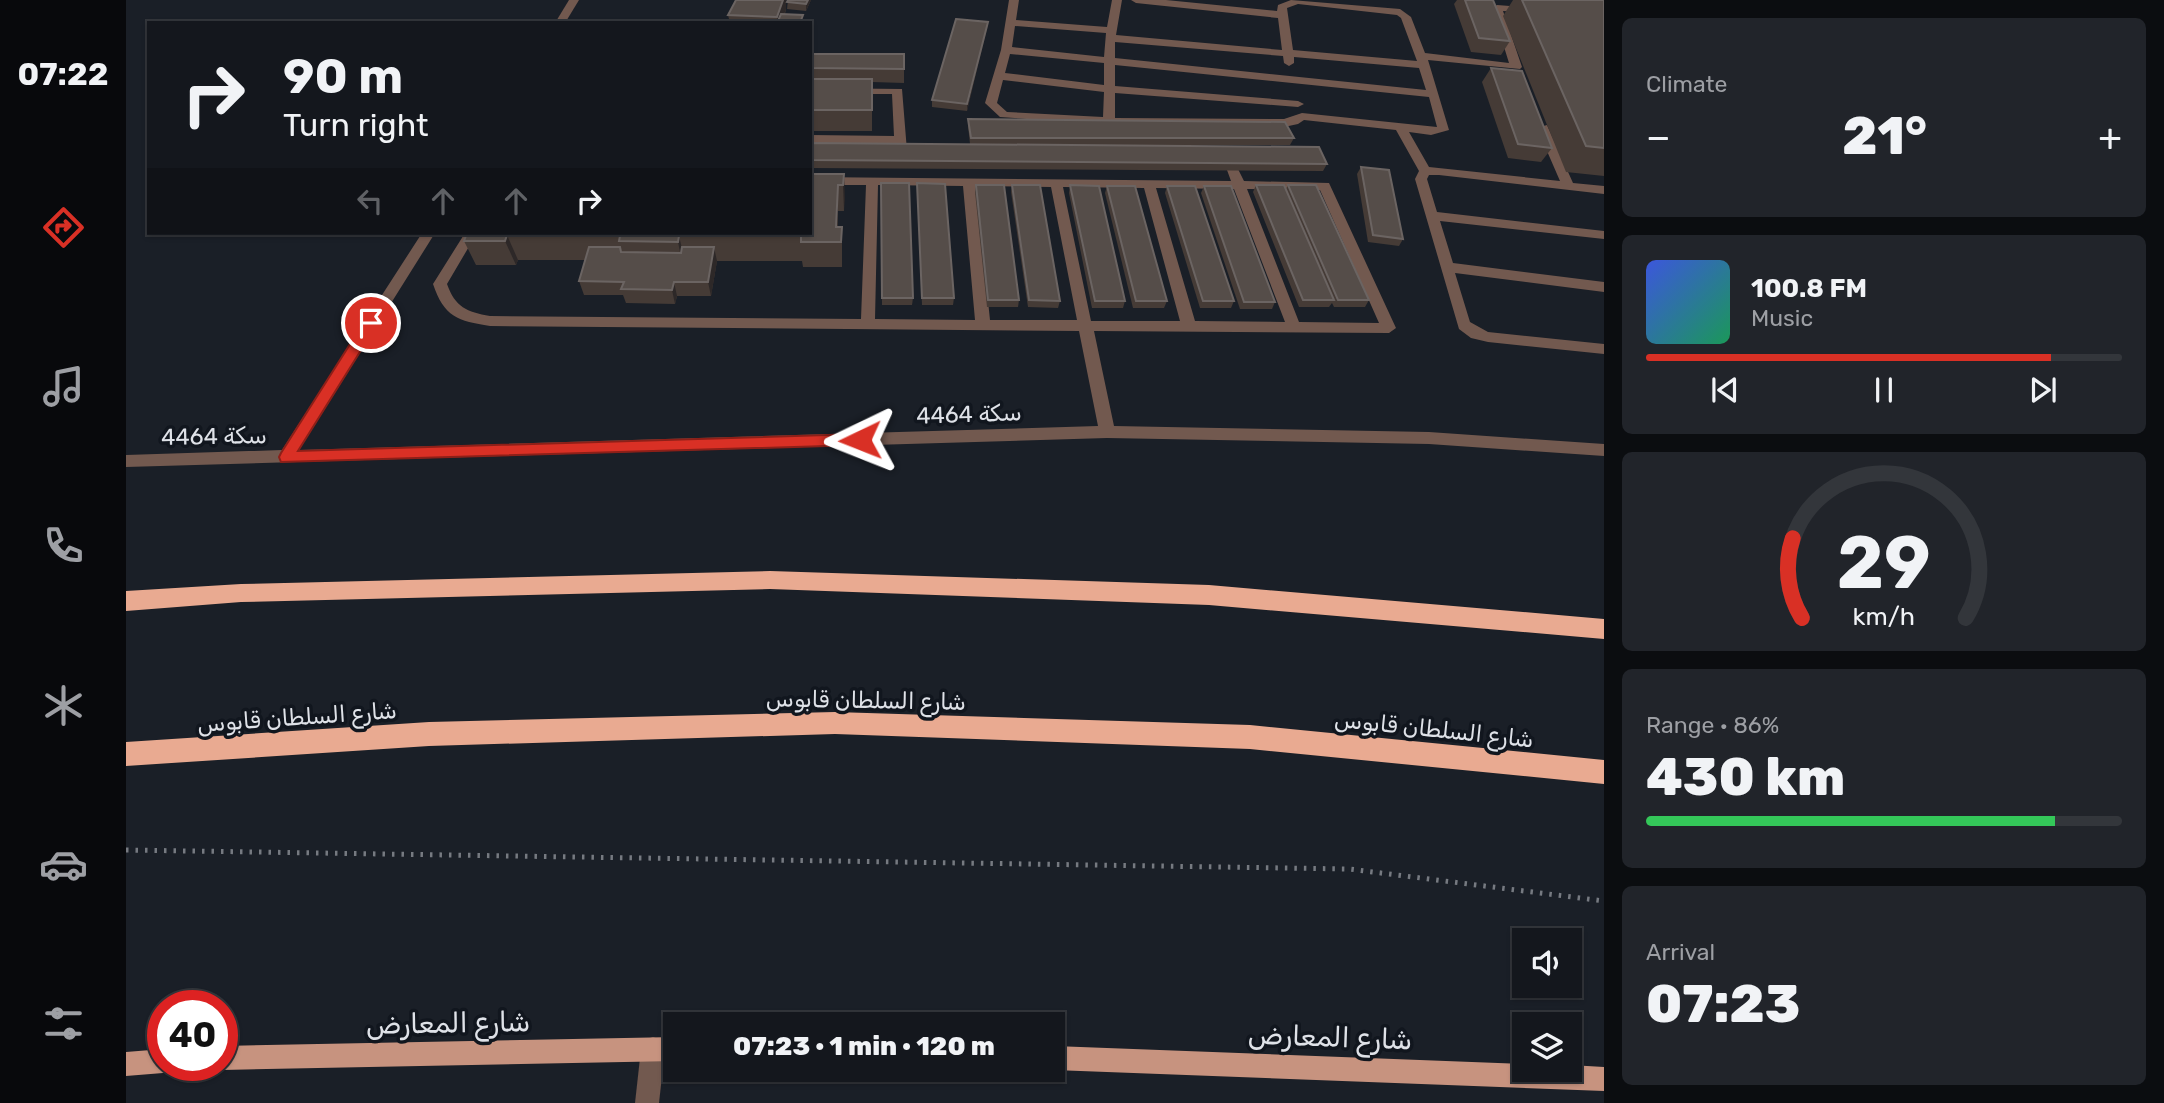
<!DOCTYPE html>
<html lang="en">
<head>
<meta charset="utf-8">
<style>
	:root { --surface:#14171d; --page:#21242a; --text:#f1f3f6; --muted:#9d9fa4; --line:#33363b; --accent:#d93025 }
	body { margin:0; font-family:Rubik,"Noto Naskh Arabic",sans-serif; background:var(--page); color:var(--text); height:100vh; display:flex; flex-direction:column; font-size:26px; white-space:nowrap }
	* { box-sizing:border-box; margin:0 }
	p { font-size:23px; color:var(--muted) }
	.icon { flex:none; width:38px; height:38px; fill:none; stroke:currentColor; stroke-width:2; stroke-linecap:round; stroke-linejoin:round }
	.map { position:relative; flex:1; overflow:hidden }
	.details { display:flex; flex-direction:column; gap:18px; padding:18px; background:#0b0d10; width:560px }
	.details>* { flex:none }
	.guide { position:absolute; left:21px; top:21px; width:665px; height:214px; border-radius:0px; box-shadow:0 2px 5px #0004,0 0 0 2px var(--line); background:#14171d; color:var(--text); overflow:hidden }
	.fabs { position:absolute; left:1386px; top:928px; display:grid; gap:14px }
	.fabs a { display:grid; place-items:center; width:70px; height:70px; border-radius:0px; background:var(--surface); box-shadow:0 2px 5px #0004,0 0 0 2px var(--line); font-size:35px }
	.speed { position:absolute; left:21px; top:990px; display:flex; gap:14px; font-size:35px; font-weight:700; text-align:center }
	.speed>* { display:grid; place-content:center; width:91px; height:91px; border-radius:50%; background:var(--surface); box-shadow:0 2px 5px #0004,0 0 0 2px var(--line); line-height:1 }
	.speed .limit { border:10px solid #d22; background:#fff; color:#111 }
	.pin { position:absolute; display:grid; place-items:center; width:60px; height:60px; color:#fff; margin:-30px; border:4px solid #fff; border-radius:50%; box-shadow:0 2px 7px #0007 }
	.me { position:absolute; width:77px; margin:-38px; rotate:268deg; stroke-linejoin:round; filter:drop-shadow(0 0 5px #0008) }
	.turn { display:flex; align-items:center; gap:24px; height:147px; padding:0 21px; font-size:32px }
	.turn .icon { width:91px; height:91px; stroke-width:2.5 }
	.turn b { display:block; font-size:49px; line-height:60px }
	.lanes { display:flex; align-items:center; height:66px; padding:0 21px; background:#0003; justify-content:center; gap:35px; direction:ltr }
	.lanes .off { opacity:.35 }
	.big { font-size:52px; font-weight:800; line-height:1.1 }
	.details .widget { flex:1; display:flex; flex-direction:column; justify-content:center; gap:10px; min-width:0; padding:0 24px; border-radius:10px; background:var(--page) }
	.details .dial { align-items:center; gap:0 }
	.dial svg { height:182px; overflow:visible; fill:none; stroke:var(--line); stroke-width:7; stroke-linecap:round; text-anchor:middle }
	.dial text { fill:var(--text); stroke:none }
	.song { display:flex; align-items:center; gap:21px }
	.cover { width:84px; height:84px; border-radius:10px; background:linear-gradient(135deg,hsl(230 70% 55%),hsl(150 70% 35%)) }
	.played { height:7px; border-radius:4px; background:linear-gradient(90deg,var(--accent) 85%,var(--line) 85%) }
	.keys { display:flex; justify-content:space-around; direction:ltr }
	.heat { display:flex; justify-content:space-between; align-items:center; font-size:38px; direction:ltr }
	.charge { height:10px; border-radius:5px; background:linear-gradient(90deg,#34c759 86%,var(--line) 0) }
	.trip { position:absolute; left:537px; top:1012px; width:402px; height:70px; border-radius:0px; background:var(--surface); box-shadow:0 2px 5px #0004,0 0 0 2px var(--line); font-weight:800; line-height:70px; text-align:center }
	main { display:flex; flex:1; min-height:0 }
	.tabs { display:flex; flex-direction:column; width:126px; justify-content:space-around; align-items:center; background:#08090c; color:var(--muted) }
	.tabs .icon { width:49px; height:49px }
	.tabs .active { color:var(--accent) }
	.tabs b { font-size:32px; color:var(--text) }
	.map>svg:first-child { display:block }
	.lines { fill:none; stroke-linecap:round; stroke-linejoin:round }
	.path { stroke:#767a81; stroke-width:5; stroke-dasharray:2.5 7; stroke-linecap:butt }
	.minor { fill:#72594f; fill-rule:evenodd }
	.major { fill:#c7937f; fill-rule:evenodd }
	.highway { fill:#e9aa91; fill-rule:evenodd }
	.wall { fill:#453b36 }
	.shaded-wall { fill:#2d2828 }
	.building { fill:#554d49; stroke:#6b6462; stroke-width:2 }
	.route { fill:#d93025; stroke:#8d1f18; stroke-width:2 }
	.labels { text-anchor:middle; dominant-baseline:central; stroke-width:7; stroke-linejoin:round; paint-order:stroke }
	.street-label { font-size:23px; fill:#dfe2e8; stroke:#11161e }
	.near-street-label { font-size:28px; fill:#dfe2e8; stroke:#11161e }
</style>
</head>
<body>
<main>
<nav class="tabs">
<b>07:22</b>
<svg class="icon active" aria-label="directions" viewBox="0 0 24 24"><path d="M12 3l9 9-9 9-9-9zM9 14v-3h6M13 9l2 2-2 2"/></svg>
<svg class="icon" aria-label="music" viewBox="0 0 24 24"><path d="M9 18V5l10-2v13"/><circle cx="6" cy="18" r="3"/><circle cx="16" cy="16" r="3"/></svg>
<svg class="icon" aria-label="phone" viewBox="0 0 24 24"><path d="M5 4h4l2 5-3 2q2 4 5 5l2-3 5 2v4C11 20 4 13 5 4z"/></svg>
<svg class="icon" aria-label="climate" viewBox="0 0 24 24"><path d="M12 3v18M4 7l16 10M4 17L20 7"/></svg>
<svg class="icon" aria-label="car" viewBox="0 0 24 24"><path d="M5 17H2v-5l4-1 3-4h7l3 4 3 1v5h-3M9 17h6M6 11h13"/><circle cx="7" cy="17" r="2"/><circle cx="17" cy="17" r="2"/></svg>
<svg class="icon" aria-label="filters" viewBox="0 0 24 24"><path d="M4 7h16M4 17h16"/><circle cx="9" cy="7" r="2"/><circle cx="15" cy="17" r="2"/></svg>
</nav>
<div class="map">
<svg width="1478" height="1103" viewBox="0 0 1478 1103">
	<rect width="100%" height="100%" fill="#1a1f27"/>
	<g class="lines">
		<polyline class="path" points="0,850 1223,869 1478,901"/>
		<g class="minor">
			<polygon points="443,0 453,0 439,23 429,23"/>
			<path d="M883,0h10l-3,20 91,7 5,-27h10l-6,35 166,15 -4,-32 -142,-15 -5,-3h35l111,11 1,-6 13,-5 109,9 11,8 14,36 84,10 -17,-55 5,-3 39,3 1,2 -5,3 -29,-2 19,56 -2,2 -92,-9 21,70 -18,5 -22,-3 20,35 131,14 -23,-53 10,-3 26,58 31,3v8l-165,-19h-10l-2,4 10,33 167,19v8l-164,-18 13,42 151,19v10l-149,-19 15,49 18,10 116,12v10l-116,-12 -17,-4 -12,-9 -44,-150 4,-8 -23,-41 -92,-10 -6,4 -14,3 -175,-2 -109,-8 -15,-14 16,-53zM1172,4l99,11 4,3 16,43 -124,-11 -6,-42zM889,26l91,7 -2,24 -92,-10zM989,42l168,14 1,7 5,3 5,-3v-6l125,11 7,22 -311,-32zM884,54l94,9v22l-99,-12zM989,65l314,32 8,30 -135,-14 -18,6 -169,-1v-25l183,14 6,-3 -6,-3 -183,-15zM877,80l101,12 -1,25 -96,-5 -10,-9z"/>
			<polygon points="684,88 776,89 781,151 771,154 769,144 684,143 684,135 768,136 766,94 684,94"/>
			<path d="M1107,166l4,1 7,14 85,2 67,145 -7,5 -295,-2 20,95 315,6 175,12v12l-175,-12 -322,-6 -981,29v-12l156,-5 140,-217h13l-136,217 799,-24 -19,-95 -589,-5c-32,-5 -46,-9 -57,-42l32,-51h12l-30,51c8,23 20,28 43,32l371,3 5,-134h-56v-8l421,4 -4,-11zM752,185l85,1 12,134 -100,-1zM850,186l75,1 26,133h-87zM937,187l81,1 36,133h-89zM1030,188l78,1 51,133 -90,-1zM1121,189l73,1 59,133 -80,-1z"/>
			<polygon points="527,1037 536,1040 539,1049 533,1103 509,1103 515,1049 518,1040"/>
		</g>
		<g class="major">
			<polygon points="550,1037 550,1061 96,1070 87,1066 96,1066 96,1046"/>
			<polygon points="928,1046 1398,1064 1398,1069 1444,1069 1444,1065 1478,1067 1478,1091 928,1070 926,1069"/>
			<polygon points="37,1049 37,1066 47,1066 46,1070 37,1073 0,1076 0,1052"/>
		</g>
		<g class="highway">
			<polygon points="644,571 1083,585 1478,619 1478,639 1083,605 644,589 115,602 0,611 0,591 115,584"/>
			<polygon points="709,712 1124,725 1478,760 1478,784 1124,749 709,734 303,746 0,766 0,742 303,722"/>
		</g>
	</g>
	<g class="wall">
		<polygon points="610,0 660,0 660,9 659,14 677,23 604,23 602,15"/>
		<polygon points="662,0 685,0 680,11 661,9"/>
		<polygon points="1331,0 1367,0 1384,41 1375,55 1345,52 1328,4"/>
		<polygon points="1387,0 1478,0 1478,176 1440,172 1377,16"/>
		<polygon points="862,22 841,111 806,107 806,100"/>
		<polygon points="684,54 778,69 778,83 746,82 746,131 684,131"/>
		<polygon points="1365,68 1426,148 1415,162 1382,158 1356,82"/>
		<polygon points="842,119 1168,138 1164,145 1002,145 1201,164 1197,171 684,168 684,143 844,144 842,126"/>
		<polygon points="1235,167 1277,239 1273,246 1242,242 1231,174"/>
		<polygon points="686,174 718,174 718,211 712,211 712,227 716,227 716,267 677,267 676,261 591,261 585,296 551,296 549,304 500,303 497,295 458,295 453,281 459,260 392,260 390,265 350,265 338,241 341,233 684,233"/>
		<polygon points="755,183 787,298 786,305 756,305"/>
		<polygon points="791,183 828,298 827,305 796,305"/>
		<polygon points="850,185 893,300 892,307 861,307 849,192"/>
		<polygon points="886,185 934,301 932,308 902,307 885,192"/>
		<polygon points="944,185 999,301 997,308 966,308 943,193"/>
		<polygon points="1130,185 1160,189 1162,185 1243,300 1239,307 1208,307 1206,303 1203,307 1173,307 1127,192"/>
		<polygon points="981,186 1041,301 1038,308 1007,308 979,193"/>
		<polygon points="1041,186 1108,301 1105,308 1074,308 1039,193"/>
		<polygon points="1078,186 1149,302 1146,309 1114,309 1075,193"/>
	</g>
	<g class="shaded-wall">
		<polygon points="657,0 660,0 660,9 655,23 651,23 651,17"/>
		<polygon points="682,0 685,0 680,11 680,4"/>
		<polygon points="862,22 861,29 841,111 841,104"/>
		<polygon points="718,174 719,199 718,211 717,185"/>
		<polygon points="712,185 712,211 711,242 710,227"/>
		<polygon points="381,235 392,260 390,265 379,241"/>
		<polygon points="553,236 559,261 557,267 552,242"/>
		<polygon points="588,247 591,261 585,296 582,282"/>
		<polygon points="548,282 551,296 549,304 546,290"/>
	</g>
	<g class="building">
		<polygon points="610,0 657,0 651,17 602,15"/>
		<polygon points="662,0 682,0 680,4 661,2"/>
		<polygon points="1339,0 1367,0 1384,41 1353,38"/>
		<polygon points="1396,0 1478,0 1478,148 1460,146"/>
		<polygon points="655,14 677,15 674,23 651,23"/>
		<polygon points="830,19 862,22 841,104 806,100"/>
		<polygon points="684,54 778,54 778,69 684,68"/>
		<polygon points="1365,68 1396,71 1426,148 1392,144"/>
		<rect x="684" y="79" width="62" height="31"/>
		<polygon points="842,119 1159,122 1168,138 845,138"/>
		<polygon points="684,143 1193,147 1201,164 684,160"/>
		<polygon points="1235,167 1263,170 1277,239 1247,235"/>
		<polygon points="684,168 685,168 685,174 718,174 717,185 712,185 710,227 716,227 715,242 675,242 675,236 553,236 552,242 493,241 494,236 381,235 379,241 338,241 341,233 684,233"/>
		<polygon points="755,183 783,183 787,298 756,298"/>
		<polygon points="791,183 819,184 828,298 796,298"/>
		<polygon points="850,185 878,185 893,300 862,300"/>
		<polygon points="886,185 914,185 934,301 903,300"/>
		<polygon points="944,185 973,186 999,301 969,301"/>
		<polygon points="1130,185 1158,185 1208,300 1177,300"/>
		<polygon points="1162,185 1190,185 1243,300 1212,300"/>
		<polygon points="981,186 1009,186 1041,301 1010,301"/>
		<polygon points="1041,186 1069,186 1108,301 1077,301"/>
		<polygon points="1078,186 1105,186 1149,302 1118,302"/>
		<polygon points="463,247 494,247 495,252 555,253 556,247 588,247 582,282 548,282 546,290 495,289 498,282 453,281"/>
	</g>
	<polygon class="route" points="245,318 252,323 172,451 734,434 742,440 734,445 155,462 153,457 155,453 240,319"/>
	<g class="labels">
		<g class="street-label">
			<text transform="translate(843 414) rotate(-2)">سكة 4464</text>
			<text transform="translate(88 436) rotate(-1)">سكة 4464</text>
			<text transform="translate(740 700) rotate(1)">شارع السلطان قابوس</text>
			<text transform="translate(171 717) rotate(-4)">شارع السلطان قابوس</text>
			<text transform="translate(1308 729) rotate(6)">شارع السلطان قابوس</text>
		</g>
		<g class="near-street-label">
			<text transform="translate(322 1023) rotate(-1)">شارع المعارض</text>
			<text transform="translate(1204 1037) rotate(2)">شارع المعارض</text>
		</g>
	</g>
</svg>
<div class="fabs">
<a><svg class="icon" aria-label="sound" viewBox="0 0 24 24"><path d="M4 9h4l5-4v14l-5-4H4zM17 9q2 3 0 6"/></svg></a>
<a><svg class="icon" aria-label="layers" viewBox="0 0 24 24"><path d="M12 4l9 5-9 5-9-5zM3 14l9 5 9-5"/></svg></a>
</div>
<div class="speed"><div class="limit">40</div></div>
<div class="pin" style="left:245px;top:323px;background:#d93025"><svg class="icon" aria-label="arrive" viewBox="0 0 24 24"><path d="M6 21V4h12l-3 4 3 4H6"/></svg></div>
<svg class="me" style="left:734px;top:440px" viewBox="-20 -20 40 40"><path d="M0-17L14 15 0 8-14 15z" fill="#d93025" stroke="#fff" stroke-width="4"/></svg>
<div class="trip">07:23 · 1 min · 120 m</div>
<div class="guide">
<div class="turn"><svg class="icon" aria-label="right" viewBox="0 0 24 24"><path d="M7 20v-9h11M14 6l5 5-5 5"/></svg><div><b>90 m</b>Turn right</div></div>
<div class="lanes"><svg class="icon off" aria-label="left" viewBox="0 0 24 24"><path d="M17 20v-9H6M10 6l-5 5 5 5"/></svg><svg class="icon off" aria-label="ahead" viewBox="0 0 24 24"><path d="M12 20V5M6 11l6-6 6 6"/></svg><svg class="icon off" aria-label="ahead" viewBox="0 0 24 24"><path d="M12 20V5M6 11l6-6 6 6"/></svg><svg class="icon" aria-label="right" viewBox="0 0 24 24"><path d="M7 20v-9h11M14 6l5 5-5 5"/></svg></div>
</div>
</div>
<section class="details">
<div class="widget"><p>Climate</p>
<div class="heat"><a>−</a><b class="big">21°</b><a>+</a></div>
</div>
<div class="widget">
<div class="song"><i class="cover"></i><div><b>100.8 FM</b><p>Music</p></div></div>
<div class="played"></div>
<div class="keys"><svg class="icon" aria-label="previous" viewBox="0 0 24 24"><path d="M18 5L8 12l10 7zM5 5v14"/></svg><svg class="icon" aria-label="pause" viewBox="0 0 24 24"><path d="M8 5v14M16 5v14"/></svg><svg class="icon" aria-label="next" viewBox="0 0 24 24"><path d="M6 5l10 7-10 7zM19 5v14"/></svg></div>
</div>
<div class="widget dial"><svg viewBox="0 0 100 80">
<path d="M14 69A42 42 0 1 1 86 69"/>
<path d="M14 69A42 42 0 0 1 10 34" stroke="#d93025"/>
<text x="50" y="56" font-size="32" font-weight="700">29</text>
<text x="50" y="72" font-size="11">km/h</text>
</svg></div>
<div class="widget"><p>Range · 86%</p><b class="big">430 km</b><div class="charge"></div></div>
<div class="widget"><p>Arrival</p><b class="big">07:23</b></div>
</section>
</main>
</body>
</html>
